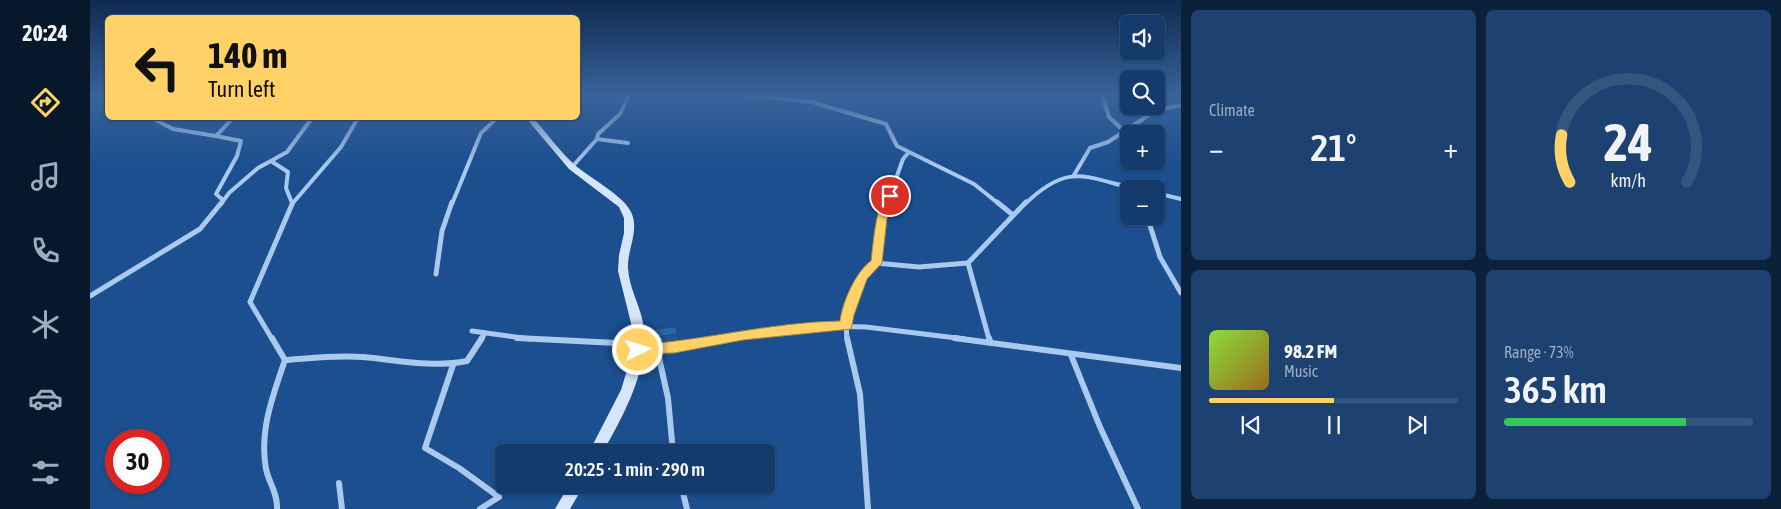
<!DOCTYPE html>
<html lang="en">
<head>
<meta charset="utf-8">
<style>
	:root { --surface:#143b6b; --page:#1d4271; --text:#f1f3f6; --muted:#9dadc1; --line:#33557e; --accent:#ffd166 }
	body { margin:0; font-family:"Asap Condensed",sans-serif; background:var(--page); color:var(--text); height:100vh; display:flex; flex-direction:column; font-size:19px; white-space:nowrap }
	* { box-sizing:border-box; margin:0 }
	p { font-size:16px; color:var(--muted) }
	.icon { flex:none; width:28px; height:28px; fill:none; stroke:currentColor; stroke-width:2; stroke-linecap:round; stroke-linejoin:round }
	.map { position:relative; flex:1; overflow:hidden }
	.drawer { display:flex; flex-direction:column; gap:10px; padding:10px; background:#0b203b; width:600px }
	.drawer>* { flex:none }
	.hud { position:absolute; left:15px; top:15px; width:475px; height:105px; border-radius:8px; box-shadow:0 1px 4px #0004,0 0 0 1px var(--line); background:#ffd166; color:#111; overflow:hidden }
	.buttons { position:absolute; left:1030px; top:15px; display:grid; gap:10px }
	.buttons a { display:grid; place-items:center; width:45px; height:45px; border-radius:8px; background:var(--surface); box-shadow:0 1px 4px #0004,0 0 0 1px var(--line); font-size:25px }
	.speed { position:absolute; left:15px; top:429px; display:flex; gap:10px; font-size:25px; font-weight:700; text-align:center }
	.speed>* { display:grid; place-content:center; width:65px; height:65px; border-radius:50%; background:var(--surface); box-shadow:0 1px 4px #0004,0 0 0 1px var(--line); line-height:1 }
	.speed .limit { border:8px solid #d22; background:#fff; color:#111 }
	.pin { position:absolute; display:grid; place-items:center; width:42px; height:42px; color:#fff; margin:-21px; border:2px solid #fff; border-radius:50%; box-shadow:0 1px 5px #0007 }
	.me { position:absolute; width:55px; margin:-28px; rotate:86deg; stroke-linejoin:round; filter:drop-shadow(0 0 4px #0008) }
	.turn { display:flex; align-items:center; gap:18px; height:105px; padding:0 20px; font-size:22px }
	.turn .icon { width:65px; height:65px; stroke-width:2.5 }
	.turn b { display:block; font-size:35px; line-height:42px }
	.big { font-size:38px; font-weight:600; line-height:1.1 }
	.drawer .card { flex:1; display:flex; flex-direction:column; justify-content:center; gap:8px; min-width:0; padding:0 18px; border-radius:8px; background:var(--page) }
	.drawer .dial { align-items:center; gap:0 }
	.dial svg { height:130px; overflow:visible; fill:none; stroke:var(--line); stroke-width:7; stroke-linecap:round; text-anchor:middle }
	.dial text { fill:var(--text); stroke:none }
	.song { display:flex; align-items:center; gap:15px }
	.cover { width:60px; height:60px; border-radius:8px; background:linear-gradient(135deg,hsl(90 70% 55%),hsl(40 70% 35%)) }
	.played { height:5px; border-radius:2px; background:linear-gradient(90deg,var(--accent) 50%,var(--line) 50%) }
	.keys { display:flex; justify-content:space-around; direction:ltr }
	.heat { display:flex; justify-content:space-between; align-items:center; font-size:28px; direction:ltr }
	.charge { height:8px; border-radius:4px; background:linear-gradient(90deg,#34c759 73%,var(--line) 0) }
	.drawer .tiles { flex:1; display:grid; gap:10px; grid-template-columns:repeat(2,1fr) }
	.trip { position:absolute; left:405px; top:444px; width:280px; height:50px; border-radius:8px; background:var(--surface); box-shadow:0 1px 4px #0004,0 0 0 1px var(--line); font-weight:600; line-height:50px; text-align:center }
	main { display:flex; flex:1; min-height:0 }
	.dock { display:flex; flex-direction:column; width:90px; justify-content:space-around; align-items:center; background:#08182b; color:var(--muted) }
	.dock .icon { width:35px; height:35px }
	.dock .current { color:var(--accent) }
	.dock b { font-size:22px; color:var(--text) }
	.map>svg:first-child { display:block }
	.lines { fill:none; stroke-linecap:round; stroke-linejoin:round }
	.street-far2 { stroke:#a9c9ee; stroke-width:4 }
	.street-far1 { stroke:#a9c9ee; stroke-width:5 }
	.street { stroke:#a9c9ee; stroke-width:6 }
	.secondary { fill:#d6e6fa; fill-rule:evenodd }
	.wall { fill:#245895 }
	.building { fill:#2a66ad; stroke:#1d4779 }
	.route { fill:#ffd166; stroke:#a68842 }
</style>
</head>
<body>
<main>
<nav class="dock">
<b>20:24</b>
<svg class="icon current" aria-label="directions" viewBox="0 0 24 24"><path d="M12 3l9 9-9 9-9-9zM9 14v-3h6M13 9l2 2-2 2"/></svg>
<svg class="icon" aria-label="music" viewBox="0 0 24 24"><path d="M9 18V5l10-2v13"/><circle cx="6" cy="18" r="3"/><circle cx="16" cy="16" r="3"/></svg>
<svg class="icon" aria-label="phone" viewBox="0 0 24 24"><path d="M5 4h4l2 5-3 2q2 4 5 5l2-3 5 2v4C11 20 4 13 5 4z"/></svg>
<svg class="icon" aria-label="climate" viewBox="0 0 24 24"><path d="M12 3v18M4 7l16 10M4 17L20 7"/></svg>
<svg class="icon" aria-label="car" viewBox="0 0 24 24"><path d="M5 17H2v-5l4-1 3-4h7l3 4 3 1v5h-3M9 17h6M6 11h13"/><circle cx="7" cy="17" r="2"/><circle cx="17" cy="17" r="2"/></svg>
<svg class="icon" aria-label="filters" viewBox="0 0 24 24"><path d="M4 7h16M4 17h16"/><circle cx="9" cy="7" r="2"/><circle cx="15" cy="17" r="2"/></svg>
</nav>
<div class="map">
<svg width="1091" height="509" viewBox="0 0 1091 509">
	<rect width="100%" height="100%" fill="#1b4f8f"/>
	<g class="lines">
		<g class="street-far2">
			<polyline points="655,95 722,102 796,124 807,146 884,184 909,204"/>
			<polyline points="1012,95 1019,117 1034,131"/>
			<polyline points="62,118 83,129 126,136"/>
			<polyline points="507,139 538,143"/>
			<polyline points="181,161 198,172 196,188 202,203"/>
			<polyline points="482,167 507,139 508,134 530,114 539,95"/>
			<polyline points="984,175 1000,148 1018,142 1065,111 1091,105"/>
			<polyline points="1066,193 1091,199"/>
			<polyline points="133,200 126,194 147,156 151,141 126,136 143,118"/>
			<polyline points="131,204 139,193 168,168 197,152 222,118"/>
			<polyline points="202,204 251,147 268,118"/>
			<polyline points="362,204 391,133 407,118"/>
			<polyline points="797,204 813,159 819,152"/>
			<path d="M935,204c44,-42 59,-27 111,-15"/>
		</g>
		<g class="street-far1">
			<polyline points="907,202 923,215"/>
			<polyline points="1057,216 1070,257 1091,293"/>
			<polyline points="786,263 829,267 878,263"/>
			<polyline points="346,274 352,231 362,202"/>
			<polyline points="0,296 110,229 132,202"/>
			<polyline points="382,331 440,339"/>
			<polyline points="182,339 160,302 203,202"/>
			<polyline points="391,339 395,333"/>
			<polyline points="628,339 730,326 776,327 875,339"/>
			<polyline points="757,339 756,325 759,308 771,279 786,263 792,218 798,202"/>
			<polyline points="899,339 878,263 936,202"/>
		</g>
		<g class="street">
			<path d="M182,338l13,22c-12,35 -26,71 -19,109 3,14 12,25 11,40"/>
			<polyline points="427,338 547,344"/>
			<polyline points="757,338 770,394 778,509"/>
			<polyline points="864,338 1091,368"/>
			<polyline points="899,338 900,341"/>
			<polyline points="567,349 578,398 583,452"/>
			<polyline points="549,350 636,338"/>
			<polyline points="981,355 1010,427 1048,509"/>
			<path d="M195,360c26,-2 52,-5 78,-3 35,3 68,11 104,4l15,-23"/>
			<polyline points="363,365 335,448 369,468 409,497 390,509"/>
			<polyline points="249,483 252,509"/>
			<polyline points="591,485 597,509"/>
		</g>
		<g class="secondary">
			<path d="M436,118h7c14,15 27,34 43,48 14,12 48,30 55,46 9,18 -4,38 -3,56 1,20 12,37 15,55 7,46 -19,91 -40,129h-14l32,-62 10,-33 2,-17 -2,-17 -13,-52 1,-16 5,-22v-15l-5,-11 -50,-38z"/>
			<polygon points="479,485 494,485 480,509 465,509"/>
		</g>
	</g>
	<polygon class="wall" points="565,329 587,334 587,340 566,343"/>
	<polygon class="building" points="586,327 587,334 567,337 565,329"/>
	<linearGradient id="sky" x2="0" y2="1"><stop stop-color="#0f2b4f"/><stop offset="0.57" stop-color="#39639b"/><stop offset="1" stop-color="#39639b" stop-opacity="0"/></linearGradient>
	<rect width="1091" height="166" fill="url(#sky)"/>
	<path class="route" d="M800,192l5,4 -8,22 -5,45 -15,16 -13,36 -3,14 -108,11 -69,13 -41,1 -2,-4 2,-3 5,-2c68,-5 134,-23 202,-24 2,-18 16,-50 31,-60 2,-14 5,-64 19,-69z"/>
</svg>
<div class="buttons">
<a><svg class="icon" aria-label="sound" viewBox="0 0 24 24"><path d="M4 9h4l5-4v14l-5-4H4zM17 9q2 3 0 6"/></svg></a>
<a><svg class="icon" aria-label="search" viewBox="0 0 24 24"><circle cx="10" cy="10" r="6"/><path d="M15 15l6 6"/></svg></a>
<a>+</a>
<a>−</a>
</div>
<div class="speed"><div class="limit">30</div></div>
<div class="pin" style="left:800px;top:196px;background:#d93025"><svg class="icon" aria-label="arrive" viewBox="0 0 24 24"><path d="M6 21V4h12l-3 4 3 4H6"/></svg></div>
<svg class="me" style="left:548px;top:350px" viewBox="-20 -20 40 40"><circle r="17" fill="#ffd166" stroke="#fff" stroke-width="3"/><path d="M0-11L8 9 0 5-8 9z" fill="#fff"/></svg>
<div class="trip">20:25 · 1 min · 290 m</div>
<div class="hud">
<div class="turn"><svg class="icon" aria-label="left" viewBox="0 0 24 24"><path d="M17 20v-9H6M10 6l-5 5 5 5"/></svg><div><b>140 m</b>Turn left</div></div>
</div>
</div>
<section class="drawer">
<div class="tiles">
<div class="card"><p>Climate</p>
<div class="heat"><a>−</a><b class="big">21°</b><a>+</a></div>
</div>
<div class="card dial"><svg viewBox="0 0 100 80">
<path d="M14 69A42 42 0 1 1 86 69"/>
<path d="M14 69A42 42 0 0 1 9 40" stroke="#ffd166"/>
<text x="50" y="56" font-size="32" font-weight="700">24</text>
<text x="50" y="72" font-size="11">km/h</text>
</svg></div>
<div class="card">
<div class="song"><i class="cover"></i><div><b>98.2 FM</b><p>Music</p></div></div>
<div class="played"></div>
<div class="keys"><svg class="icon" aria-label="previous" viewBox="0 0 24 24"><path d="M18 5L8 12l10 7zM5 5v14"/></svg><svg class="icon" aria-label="pause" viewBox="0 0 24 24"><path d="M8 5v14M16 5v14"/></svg><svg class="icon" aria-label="next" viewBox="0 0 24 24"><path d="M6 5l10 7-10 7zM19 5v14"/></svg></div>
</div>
<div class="card"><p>Range · 73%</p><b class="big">365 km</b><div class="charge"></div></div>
</div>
</section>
</main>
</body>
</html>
